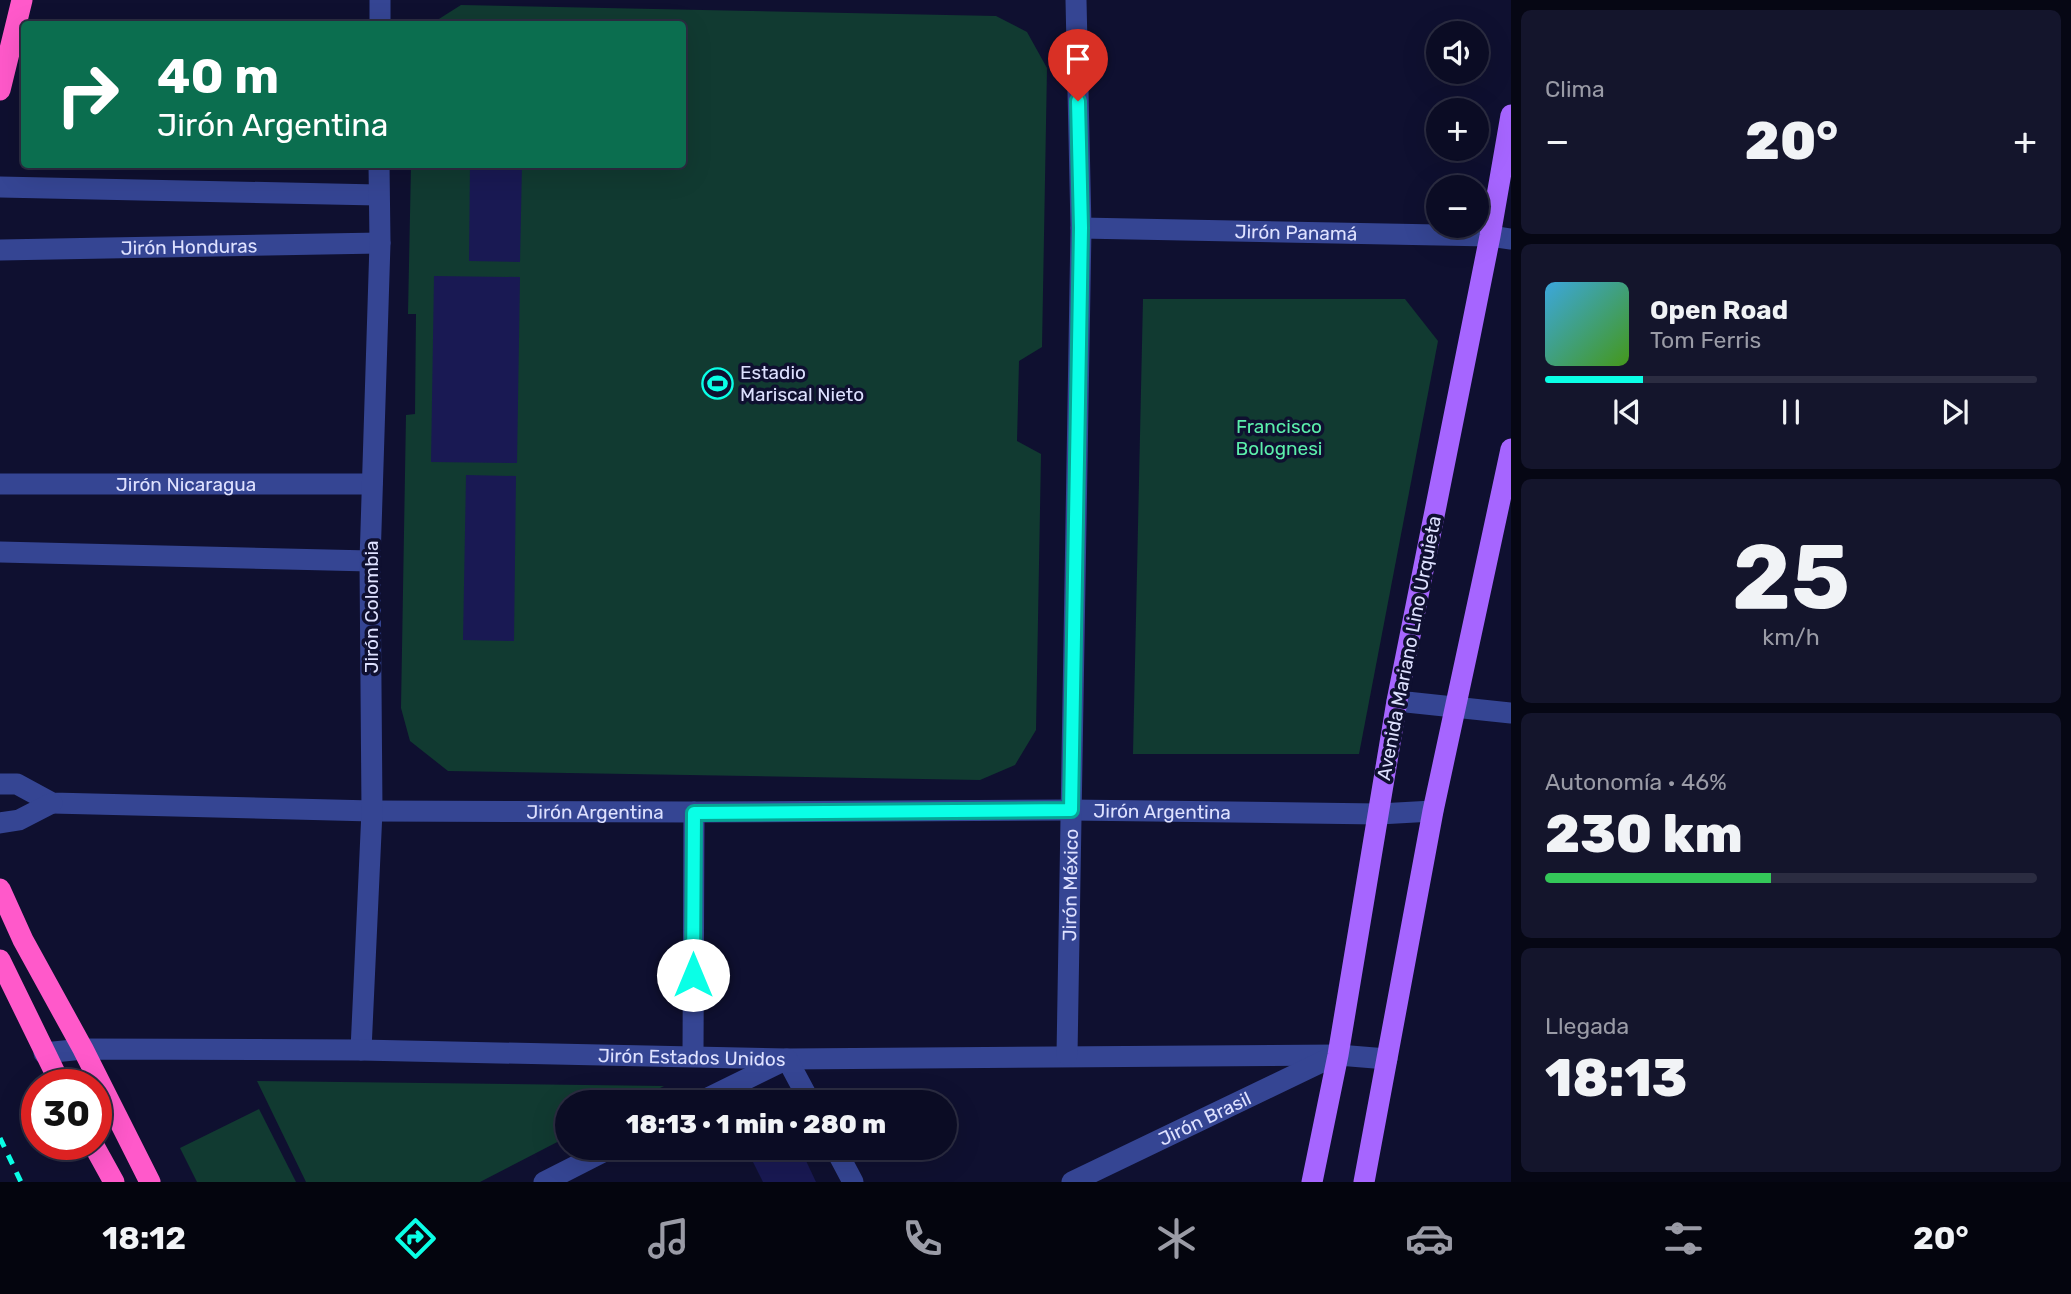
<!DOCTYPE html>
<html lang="es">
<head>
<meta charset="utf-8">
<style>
	:root { --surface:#0b0c24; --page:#14152c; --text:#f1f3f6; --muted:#9a9ba6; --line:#2b2c41; --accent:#0affe6 }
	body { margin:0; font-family:Rubik,sans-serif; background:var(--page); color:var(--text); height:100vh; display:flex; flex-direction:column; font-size:26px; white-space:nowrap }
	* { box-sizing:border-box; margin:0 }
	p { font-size:23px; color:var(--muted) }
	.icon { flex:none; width:38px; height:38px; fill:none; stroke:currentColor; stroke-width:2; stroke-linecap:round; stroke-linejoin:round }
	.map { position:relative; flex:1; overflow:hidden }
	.panel { display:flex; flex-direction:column; gap:10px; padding:10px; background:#060714; width:560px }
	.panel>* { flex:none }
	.guide { position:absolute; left:21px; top:21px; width:665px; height:147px; border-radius:7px; box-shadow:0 7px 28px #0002,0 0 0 2px var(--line); background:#0b6e4f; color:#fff; overflow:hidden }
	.tools { position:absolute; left:1426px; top:21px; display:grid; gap:14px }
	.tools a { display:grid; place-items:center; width:63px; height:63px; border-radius:50%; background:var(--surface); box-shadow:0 7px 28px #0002,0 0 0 2px var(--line); font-size:35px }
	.speed { position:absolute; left:21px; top:1069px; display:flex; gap:14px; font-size:35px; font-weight:700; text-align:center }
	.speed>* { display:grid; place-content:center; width:91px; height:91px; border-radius:50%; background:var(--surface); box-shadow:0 7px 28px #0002,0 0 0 2px var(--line); line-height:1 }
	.speed .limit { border:10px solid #d22; background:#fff; color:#111 }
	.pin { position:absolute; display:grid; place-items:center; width:60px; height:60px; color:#fff; margin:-72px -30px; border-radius:50% 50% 50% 0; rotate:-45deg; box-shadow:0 0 7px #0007 }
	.pin .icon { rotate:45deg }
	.me { position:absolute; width:77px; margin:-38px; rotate:0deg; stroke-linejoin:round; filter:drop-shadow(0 0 5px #0008) }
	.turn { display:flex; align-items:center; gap:24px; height:147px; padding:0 21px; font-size:32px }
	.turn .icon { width:91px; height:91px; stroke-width:2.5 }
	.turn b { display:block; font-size:49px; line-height:60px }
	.big { font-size:52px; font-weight:800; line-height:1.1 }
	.panel .tile { flex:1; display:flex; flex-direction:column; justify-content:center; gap:10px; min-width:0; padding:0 24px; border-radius:10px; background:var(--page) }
	.panel .dial { align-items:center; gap:0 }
	.dial b { font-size:91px; line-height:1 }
	.song { display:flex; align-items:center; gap:21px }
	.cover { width:84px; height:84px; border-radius:10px; background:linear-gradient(135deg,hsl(200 70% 55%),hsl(100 70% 35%)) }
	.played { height:7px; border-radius:4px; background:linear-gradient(90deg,var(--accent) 20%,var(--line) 20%) }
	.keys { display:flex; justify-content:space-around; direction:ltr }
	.heat { display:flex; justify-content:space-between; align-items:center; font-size:38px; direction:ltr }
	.charge { height:10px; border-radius:5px; background:linear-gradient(90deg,#34c759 46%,var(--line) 0) }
	.trip { position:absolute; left:555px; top:1090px; width:402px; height:70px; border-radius:35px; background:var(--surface); box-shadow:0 7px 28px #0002,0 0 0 2px var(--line); font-weight:800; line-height:70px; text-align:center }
	.tabs { display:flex; height:112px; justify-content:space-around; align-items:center; background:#04050e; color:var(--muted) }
	.tabs .icon { width:49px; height:49px }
	.tabs .on { color:var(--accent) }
	.tabs b { font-size:32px; color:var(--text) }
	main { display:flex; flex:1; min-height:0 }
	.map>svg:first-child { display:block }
	.green { fill:#113a31 }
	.building { fill:#191953 }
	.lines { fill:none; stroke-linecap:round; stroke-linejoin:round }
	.minor { stroke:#354593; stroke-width:21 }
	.major { stroke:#a665ff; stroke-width:21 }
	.highway { stroke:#ff59ca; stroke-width:21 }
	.rail { stroke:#0affe6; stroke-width:5; stroke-dasharray:10 9; stroke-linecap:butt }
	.route-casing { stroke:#06a696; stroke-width:18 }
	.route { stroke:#0affe6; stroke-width:12 }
	.labels { text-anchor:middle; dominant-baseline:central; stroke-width:7; stroke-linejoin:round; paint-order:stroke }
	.street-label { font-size:19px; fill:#dee1ff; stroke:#0f1030 }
	.poi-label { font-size:19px; fill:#dee1ff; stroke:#0f1030; text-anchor:start }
	.park-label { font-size:19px; fill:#5beeab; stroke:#0f1030 }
</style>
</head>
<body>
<main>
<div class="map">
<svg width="1511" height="1182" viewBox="0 0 1511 1182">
	<rect width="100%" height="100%" fill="#0f1030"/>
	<g class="green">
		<polygon points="461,5 996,16 1027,32 1047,68 1042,347 1019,361 1017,441 1041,454 1036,730 1015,765 980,780 448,771 410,741 401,708 406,415 415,414 416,314 408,314 411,165 682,164 682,24 431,24"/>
		<polygon points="1143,299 1405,299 1438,341 1359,754 1133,754"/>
		<polygon points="257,1081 664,1086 633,1102 567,1102 567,1137 480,1182 306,1182"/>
		<polygon points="259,1109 296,1182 197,1182 180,1148"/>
	</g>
	<g class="building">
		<polygon points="470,164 522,164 520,262 469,261"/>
		<polygon points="434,276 520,277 517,463 431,462"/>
		<polygon points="466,475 516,476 514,641 463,640"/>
		<polygon points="746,1148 800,1148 816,1182 763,1182"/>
	</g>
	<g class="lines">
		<g class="minor">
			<polyline points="380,24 380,0"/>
			<polyline points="0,187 378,195"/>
			<path id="s1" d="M1081,228l409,8 21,3"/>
			<path id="s2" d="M0,250l380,-7"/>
			<path id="s3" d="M0,484h372"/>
			<polyline points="0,552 370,561"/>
			<polyline points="1397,701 1511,713"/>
			<path id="s4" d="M0,784h17l35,19 320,8 322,1 377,-2 308,4 54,-3"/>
			<polyline points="0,823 19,820 52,803"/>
			<polyline points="361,1050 372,811 370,561 380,243 379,164"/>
			<path id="s5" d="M44,1053l39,-4 278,1 426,9 551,-4 49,4"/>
			<path id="s6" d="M1067,1055l14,-827 -5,-228"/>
			<polyline points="693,1056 694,812"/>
			<polyline points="700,1102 787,1059 810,1102"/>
			<polyline points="835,1148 853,1182"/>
			<polyline points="544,1182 611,1148"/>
			<path id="s7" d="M1072,1182l260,-125"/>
		</g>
		<g class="major">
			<polyline points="1312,1182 1338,1055 1397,701 1490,236 1511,115"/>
			<polyline points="1364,1182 1433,811 1511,449"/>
		</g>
		<g class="highway">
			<polyline points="0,90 22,0"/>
			<polyline points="0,889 23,940 83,1049 150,1182"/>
			<polyline points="0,960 61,1085"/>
			<polyline points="93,1144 114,1182"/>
		</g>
		<polyline class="rail" points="0,1138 21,1182"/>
	</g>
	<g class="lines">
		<defs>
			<polyline id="route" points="693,975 694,813 1071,810 1081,228 1078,101"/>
		</defs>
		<use href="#route" class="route-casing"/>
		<use href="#route" class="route"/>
	</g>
	<defs>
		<symbol id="stadium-ring" viewBox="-11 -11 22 22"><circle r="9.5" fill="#0f1030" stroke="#0affe6" stroke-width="1.5"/><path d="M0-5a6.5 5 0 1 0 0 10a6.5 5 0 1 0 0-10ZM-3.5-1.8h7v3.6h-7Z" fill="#0affe6"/></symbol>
	</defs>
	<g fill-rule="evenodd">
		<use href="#stadium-ring" x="700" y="366" width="35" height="35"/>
	</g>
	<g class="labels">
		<g class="street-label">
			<text stroke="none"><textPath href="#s1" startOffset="215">Jirón Panamá</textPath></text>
			<text stroke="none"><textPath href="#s2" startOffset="189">Jirón Honduras</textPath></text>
			<text stroke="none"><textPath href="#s3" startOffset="186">Jirón Nicaragua</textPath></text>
			<text transform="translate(371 607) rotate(-90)">Jirón Colombia</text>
			<text transform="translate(1409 648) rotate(-79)">Avenida Mariano Lino Urquieta</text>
			<text stroke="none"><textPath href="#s4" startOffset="1167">Jirón Argentina</textPath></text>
			<text stroke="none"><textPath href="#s4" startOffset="600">Jirón Argentina</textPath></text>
			<text stroke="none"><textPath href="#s6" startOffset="170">Jirón México</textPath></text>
			<text stroke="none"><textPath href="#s5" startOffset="648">Jirón Estados Unidos</textPath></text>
			<text stroke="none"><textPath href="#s7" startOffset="147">Jirón Brasil</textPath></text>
		</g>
		<g class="poi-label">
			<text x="740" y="372">Estadio<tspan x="740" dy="22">Mariscal Nieto</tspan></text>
		</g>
		<g class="park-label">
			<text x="1279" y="426">Francisco<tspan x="1279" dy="22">Bolognesi</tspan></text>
		</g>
	</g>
</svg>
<div class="tools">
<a><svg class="icon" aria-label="sound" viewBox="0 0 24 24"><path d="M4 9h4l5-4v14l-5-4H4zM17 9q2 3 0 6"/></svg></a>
<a>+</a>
<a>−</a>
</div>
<div class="speed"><div class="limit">30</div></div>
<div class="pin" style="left:1078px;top:101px;background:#d93025"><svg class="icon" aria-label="arrive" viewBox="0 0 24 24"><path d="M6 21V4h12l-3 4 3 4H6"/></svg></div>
<svg class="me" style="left:693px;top:975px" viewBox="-20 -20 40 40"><circle r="19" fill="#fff"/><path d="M0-13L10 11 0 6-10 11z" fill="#0affe6"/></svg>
<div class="trip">18:13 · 1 min · 280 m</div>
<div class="guide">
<div class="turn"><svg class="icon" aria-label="right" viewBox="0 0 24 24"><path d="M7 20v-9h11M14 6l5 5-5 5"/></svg><div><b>40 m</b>Jirón Argentina</div></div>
</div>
</div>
<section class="panel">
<div class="tile"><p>Clima</p>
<div class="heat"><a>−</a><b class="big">20°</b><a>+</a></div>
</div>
<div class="tile">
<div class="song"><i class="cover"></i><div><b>Open Road</b><p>Tom Ferris</p></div></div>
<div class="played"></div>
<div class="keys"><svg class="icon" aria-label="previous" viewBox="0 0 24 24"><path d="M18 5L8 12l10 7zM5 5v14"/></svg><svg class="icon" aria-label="pause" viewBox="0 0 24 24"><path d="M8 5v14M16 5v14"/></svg><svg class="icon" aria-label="next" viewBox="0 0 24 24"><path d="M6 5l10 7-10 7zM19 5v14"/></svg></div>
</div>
<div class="tile dial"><b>25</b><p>km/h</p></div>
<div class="tile"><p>Autonomía · 46%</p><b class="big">230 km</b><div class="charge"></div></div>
<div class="tile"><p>Llegada</p><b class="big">18:13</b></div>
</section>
</main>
<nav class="tabs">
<b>18:12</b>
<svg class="icon on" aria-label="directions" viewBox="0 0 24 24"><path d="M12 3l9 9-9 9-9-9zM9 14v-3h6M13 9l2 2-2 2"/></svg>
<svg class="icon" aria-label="music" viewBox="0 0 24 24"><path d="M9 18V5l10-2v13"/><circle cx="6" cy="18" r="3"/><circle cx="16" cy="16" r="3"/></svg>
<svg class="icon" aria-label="phone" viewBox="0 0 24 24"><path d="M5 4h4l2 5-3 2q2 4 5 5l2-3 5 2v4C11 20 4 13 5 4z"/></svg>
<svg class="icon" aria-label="climate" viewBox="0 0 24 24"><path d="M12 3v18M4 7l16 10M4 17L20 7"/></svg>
<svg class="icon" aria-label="car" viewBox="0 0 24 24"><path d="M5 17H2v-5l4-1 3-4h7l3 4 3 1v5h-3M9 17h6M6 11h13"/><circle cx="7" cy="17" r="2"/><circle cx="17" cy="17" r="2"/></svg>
<svg class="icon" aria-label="filters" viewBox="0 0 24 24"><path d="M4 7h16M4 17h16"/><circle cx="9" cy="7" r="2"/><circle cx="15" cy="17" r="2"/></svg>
<b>20°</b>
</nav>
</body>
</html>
